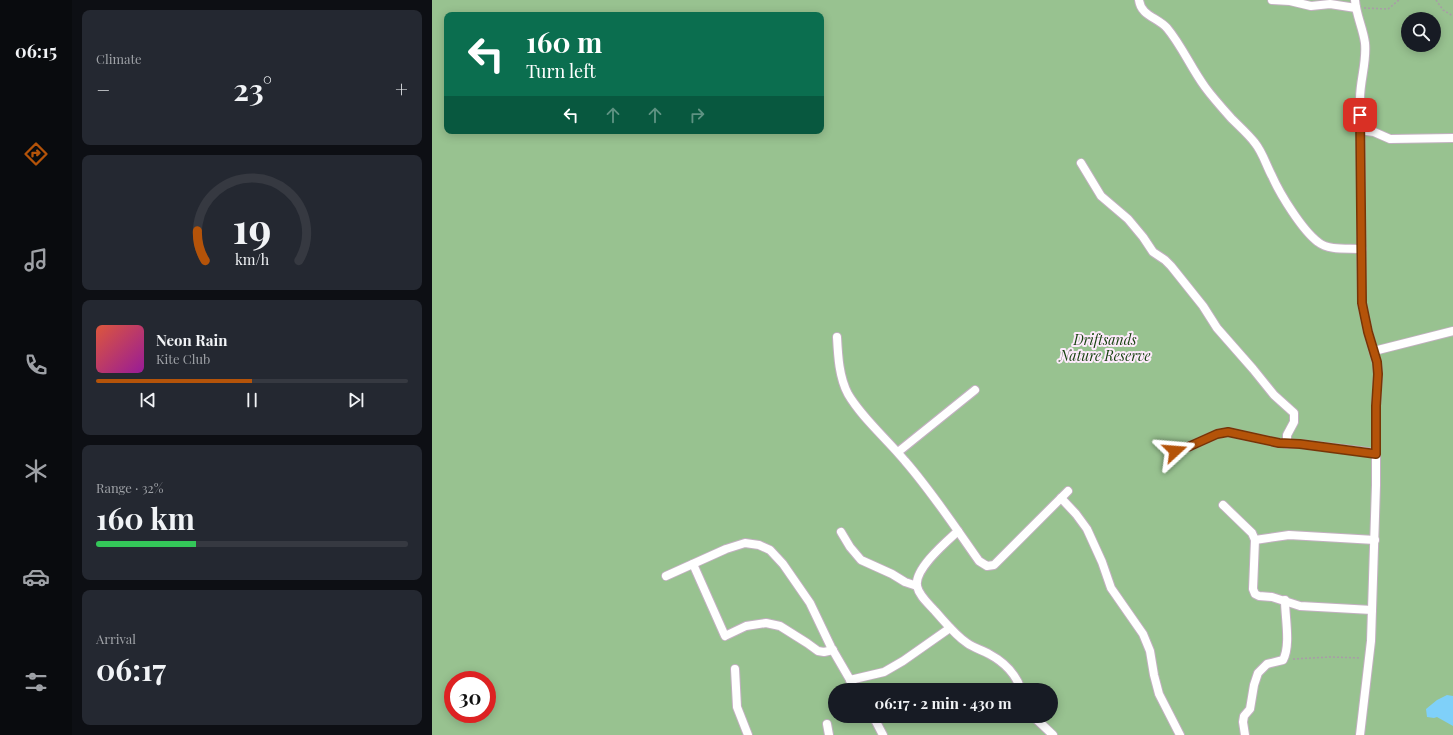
<!DOCTYPE html>
<html lang="en">
<head>
<meta charset="utf-8">
<style>
	:root { --surface:#171b24; --page:#242831; --text:#f1f3f6; --muted:#9ea1a6; --line:#363941; --accent:#b45309 }
	body { margin:0; font-family:"Playfair Display",serif; background:var(--page); color:var(--text); height:100vh; display:flex; flex-direction:column; font-size:15px; white-space:nowrap }
	* { box-sizing:border-box; margin:0 }
	p { font-size:13px; color:var(--muted) }
	.icon { flex:none; width:22px; height:22px; fill:none; stroke:currentColor; stroke-width:2; stroke-linecap:round; stroke-linejoin:round }
	.map { position:relative; flex:1; overflow:hidden }
	.sheet { display:flex; flex-direction:column; gap:10px; padding:10px; background:#0d0f14; width:360px }
	.sheet>* { flex:none }
	.banner { position:absolute; left:12px; top:12px; width:380px; height:122px; border-radius:8px; box-shadow:0 2px 10px #0003; background:#0b6e4f; color:#fff; overflow:hidden }
	.buttons { position:absolute; left:969px; top:12px; display:grid; gap:8px }
	.buttons a { display:grid; place-items:center; width:40px; height:40px; border-radius:50%; background:var(--surface); box-shadow:0 2px 10px #0003; font-size:20px }
	.speed { position:absolute; left:12px; top:671px; display:flex; gap:8px; font-size:20px; font-weight:700; text-align:center }
	.speed>* { display:grid; place-content:center; width:52px; height:52px; border-radius:50%; background:var(--surface); box-shadow:0 2px 10px #0003; line-height:1 }
	.speed .limit { border:6px solid #d22; background:#fff; color:#111 }
	.pin { position:absolute; display:grid; place-items:center; width:34px; height:34px; color:#fff; margin:-17px; border-radius:8px; box-shadow:0 2px 6px #0006 }
	.me { position:absolute; width:44px; margin:-22px; rotate:71deg; stroke-linejoin:round; filter:drop-shadow(0 0 3px #0008) }
	.turn { display:flex; align-items:center; gap:14px; height:84px; padding:0 16px; font-size:18px }
	.turn .icon { width:52px; height:52px; stroke-width:2.5 }
	.turn b { display:block; font-size:28px; line-height:34px }
	.lanes { display:flex; align-items:center; height:38px; padding:0 16px; background:#0003; justify-content:center; gap:20px; direction:ltr }
	.lanes .off { opacity:.35 }
	.big { font-size:30px; font-weight:700; line-height:1.1 }
	.sheet .widget { flex:1; display:flex; flex-direction:column; justify-content:center; gap:6px; min-width:0; padding:0 14px; border-radius:8px; background:var(--page) }
	.sheet .dial { align-items:center; gap:0 }
	.dial svg { height:104px; overflow:visible; fill:none; stroke:var(--line); stroke-width:7; stroke-linecap:round; text-anchor:middle }
	.dial text { fill:var(--text); stroke:none }
	.song { display:flex; align-items:center; gap:12px }
	.cover { width:48px; height:48px; border-radius:6px; background:linear-gradient(135deg,hsl(10 70% 55%),hsl(300 70% 35%)) }
	.played { height:4px; border-radius:2px; background:linear-gradient(90deg,var(--accent) 50%,var(--line) 50%) }
	.keys { display:flex; justify-content:space-around; direction:ltr }
	.heat { display:flex; justify-content:space-between; align-items:center; font-size:22px; direction:ltr }
	.charge { height:6px; border-radius:3px; background:linear-gradient(90deg,#34c759 32%,var(--line) 0) }
	.trip { position:absolute; left:396px; top:683px; width:230px; height:40px; border-radius:20px; background:var(--surface); box-shadow:0 2px 10px #0003; font-weight:700; line-height:40px; text-align:center }
	main { display:flex; flex:1; min-height:0 }
	.tabs { display:flex; flex-direction:column; width:72px; justify-content:space-around; align-items:center; background:#090b0e; color:var(--muted) }
	.tabs .icon { width:28px; height:28px }
	.tabs .selected { color:var(--accent) }
	.tabs b { font-size:18px; color:var(--text) }
	.map>svg:first-child { display:block }
	.green { fill:#98c290; fill-rule:evenodd }
	.water { fill:#7fd0f9 }
	.lines { fill:none; stroke-linecap:round; stroke-linejoin:round }
	.street-casing { stroke:#c2b0c0; stroke-width:10 }
	.path { stroke:#a99ba7; stroke-width:1.5; stroke-dasharray:2 2; stroke-linecap:butt }
	.street { stroke:#fff; stroke-width:8 }
	.route-casing { stroke:#753606; stroke-width:10 }
	.route { stroke:#b45309; stroke-width:7 }
	.labels { text-anchor:middle; dominant-baseline:central; stroke-width:4; stroke-linejoin:round; paint-order:stroke }
	.park-label { font-size:14px; font-style:italic; fill:#143f0c; stroke:#fdeafb }
</style>
</head>
<body>
<main>
<nav class="tabs">
<b>06:15</b>
<svg class="icon selected" aria-label="directions" viewBox="0 0 24 24"><path d="M12 3l9 9-9 9-9-9zM9 14v-3h6M13 9l2 2-2 2"/></svg>
<svg class="icon" aria-label="music" viewBox="0 0 24 24"><path d="M9 18V5l10-2v13"/><circle cx="6" cy="18" r="3"/><circle cx="16" cy="16" r="3"/></svg>
<svg class="icon" aria-label="phone" viewBox="0 0 24 24"><path d="M5 4h4l2 5-3 2q2 4 5 5l2-3 5 2v4C11 20 4 13 5 4z"/></svg>
<svg class="icon" aria-label="climate" viewBox="0 0 24 24"><path d="M12 3v18M4 7l16 10M4 17L20 7"/></svg>
<svg class="icon" aria-label="car" viewBox="0 0 24 24"><path d="M5 17H2v-5l4-1 3-4h7l3 4 3 1v5h-3M9 17h6M6 11h13"/><circle cx="7" cy="17" r="2"/><circle cx="17" cy="17" r="2"/></svg>
<svg class="icon" aria-label="filters" viewBox="0 0 24 24"><path d="M4 7h16M4 17h16"/><circle cx="9" cy="7" r="2"/><circle cx="15" cy="17" r="2"/></svg>
</nav>
<section class="sheet">
<div class="widget"><p>Climate</p>
<div class="heat"><a>−</a><b class="big">23°</b><a>+</a></div>
</div>
<div class="widget dial"><svg viewBox="0 0 100 80">
<path d="M14 69A42 42 0 1 1 86 69"/>
<path d="M14 69A42 42 0 0 1 8 46" stroke="#b45309"/>
<text x="50" y="56" font-size="32" font-weight="700">19</text>
<text x="50" y="72" font-size="11">km/h</text>
</svg></div>
<div class="widget">
<div class="song"><i class="cover"></i><div><b>Neon Rain</b><p>Kite Club</p></div></div>
<div class="played"></div>
<div class="keys"><svg class="icon" aria-label="previous" viewBox="0 0 24 24"><path d="M18 5L8 12l10 7zM5 5v14"/></svg><svg class="icon" aria-label="pause" viewBox="0 0 24 24"><path d="M8 5v14M16 5v14"/></svg><svg class="icon" aria-label="next" viewBox="0 0 24 24"><path d="M6 5l10 7-10 7zM19 5v14"/></svg></div>
</div>
<div class="widget"><p>Range · 32%</p><b class="big">160 km</b><div class="charge"></div></div>
<div class="widget"><p>Arrival</p><b class="big">06:17</b></div>
</section>
<div class="map">
<svg width="1021" height="735" viewBox="0 0 1021 735">
	<rect width="100%" height="100%" fill="#efdded"/>
	<path class="green" d="M0,0h1021v735h-1021zM15,15h374v116h-374zM976,19h26v26h-26zM21,680h34v34h-34zM403,690h216v26h-216z"/>
	<polygon class="water" points="1015,695 1021,696 1021,726 1005,717 1002,718 995,717 994,709 1005,700"/>
	<g class="lines">
		<defs>
			<g id="street">
				<path d="M707,0c2,16 18,17 28,28 15,18 24,40 38,59 8,11 18,22 27,32 8,8 17,16 23,24 8,10 11,22 17,33 8,18 30,54 46,66 11,9 30,6 44,7"/>
				<polyline points="840,0 858,1 879,6 898,4 924,8"/>
				<path d="M923,0c1,15 8,28 10,43 2,19 -5,37 -5,56l2,204 6,29 9,31 1,11 -2,32v79l-5,156 -11,94"/>
				<polyline points="928,130 942,132 958,139 1021,138"/>
				<polyline points="649,163 669,196 696,219 711,237 721,252 733,260 739,266 771,306 785,328 821,369 842,395 862,413 862,422 855,435 855,444"/>
				<path d="M405,337c1,19 2,40 11,57 14,24 39,45 57,67 27,31 50,66 74,100l8,5 7,-1 74,-74"/>
				<polyline points="942,351 1021,331"/>
				<polyline points="743,451 756,447 785,434 796,432 847,443 868,444 944,453"/>
				<polyline points="466,452 543,390"/>
				<polyline points="629,498 644,514 655,529 670,562 679,588 711,634 718,651 722,675 727,694 748,735"/>
				<polyline points="791,505 820,533 823,540 821,589 823,594 827,596 840,597 868,606 940,610"/>
				<path d="M526,531c-12,11 -44,38 -41,55 2,10 12,18 18,25 10,11 20,24 32,32 7,5 15,7 22,11 15,8 27,20 32,36"/>
				<polyline points="409,532 418,547 429,560 460,574 473,582 485,586"/>
				<polyline points="823,540 857,535 943,540"/>
				<polyline points="261,564 293,636 314,626 334,623 348,626 375,643 386,651 392,652 401,650"/>
				<polyline points="234,576 294,549 313,543 327,545 338,550 351,564 378,603 399,647 424,690"/>
				<polyline points="303,669 305,707 316,735"/>
				<polyline points="418,680 452,672 471,661 518,628"/>
				<polyline points="441,716 451,735"/>
				<polyline points="601,716 621,735"/>
				<polyline points="395,724 397,735"/>
				<path d="M813,735l-2,-13 1,-6 6,-7 4,-24 4,-12 9,-9 16,-4c8,-15 2,-42 2,-60"/>
			</g>
		</defs>
		<use href="#street" class="street-casing"/>
		<g class="path">
			<polyline points="1004,0 1011,10 1021,16"/>
			<polyline points="932,8 956,9 967,0"/>
			<polyline points="861,659 898,657 929,658"/>
		</g>
		<use href="#street" class="street"/>
	</g>
	<g class="lines">
		<defs>
			<polyline id="route" points="743,451 756,447 785,434 796,432 847,443 868,444 944,454 944,406 946,374 945,362 936,332 930,303 928,115"/>
		</defs>
		<use href="#route" class="route-casing"/>
		<use href="#route" class="route"/>
	</g>
	<g class="labels">
		<g class="park-label">
			<text x="673" y="339">Driftsands<tspan x="673" dy="16">Nature Reserve</tspan></text>
		</g>
	</g>
</svg>
<div class="buttons">
<a><svg class="icon" aria-label="search" viewBox="0 0 24 24"><circle cx="10" cy="10" r="6"/><path d="M15 15l6 6"/></svg></a>
</div>
<div class="speed"><div class="limit">30</div></div>
<div class="pin" style="left:928px;top:115px;background:#d93025"><svg class="icon" aria-label="arrive" viewBox="0 0 24 24"><path d="M6 21V4h12l-3 4 3 4H6"/></svg></div>
<svg class="me" style="left:743px;top:451px" viewBox="-20 -20 40 40"><path d="M0-17L14 15 0 8-14 15z" fill="#b45309" stroke="#fff" stroke-width="4"/></svg>
<div class="trip">06:17 · 2 min · 430 m</div>
<div class="banner">
<div class="turn"><svg class="icon" aria-label="left" viewBox="0 0 24 24"><path d="M17 20v-9H6M10 6l-5 5 5 5"/></svg><div><b>160 m</b>Turn left</div></div>
<div class="lanes"><svg class="icon" aria-label="left" viewBox="0 0 24 24"><path d="M17 20v-9H6M10 6l-5 5 5 5"/></svg><svg class="icon off" aria-label="ahead" viewBox="0 0 24 24"><path d="M12 20V5M6 11l6-6 6 6"/></svg><svg class="icon off" aria-label="ahead" viewBox="0 0 24 24"><path d="M12 20V5M6 11l6-6 6 6"/></svg><svg class="icon off" aria-label="right" viewBox="0 0 24 24"><path d="M7 20v-9h11M14 6l5 5-5 5"/></svg></div>
</div>
</div>
</main>
</body>
</html>
